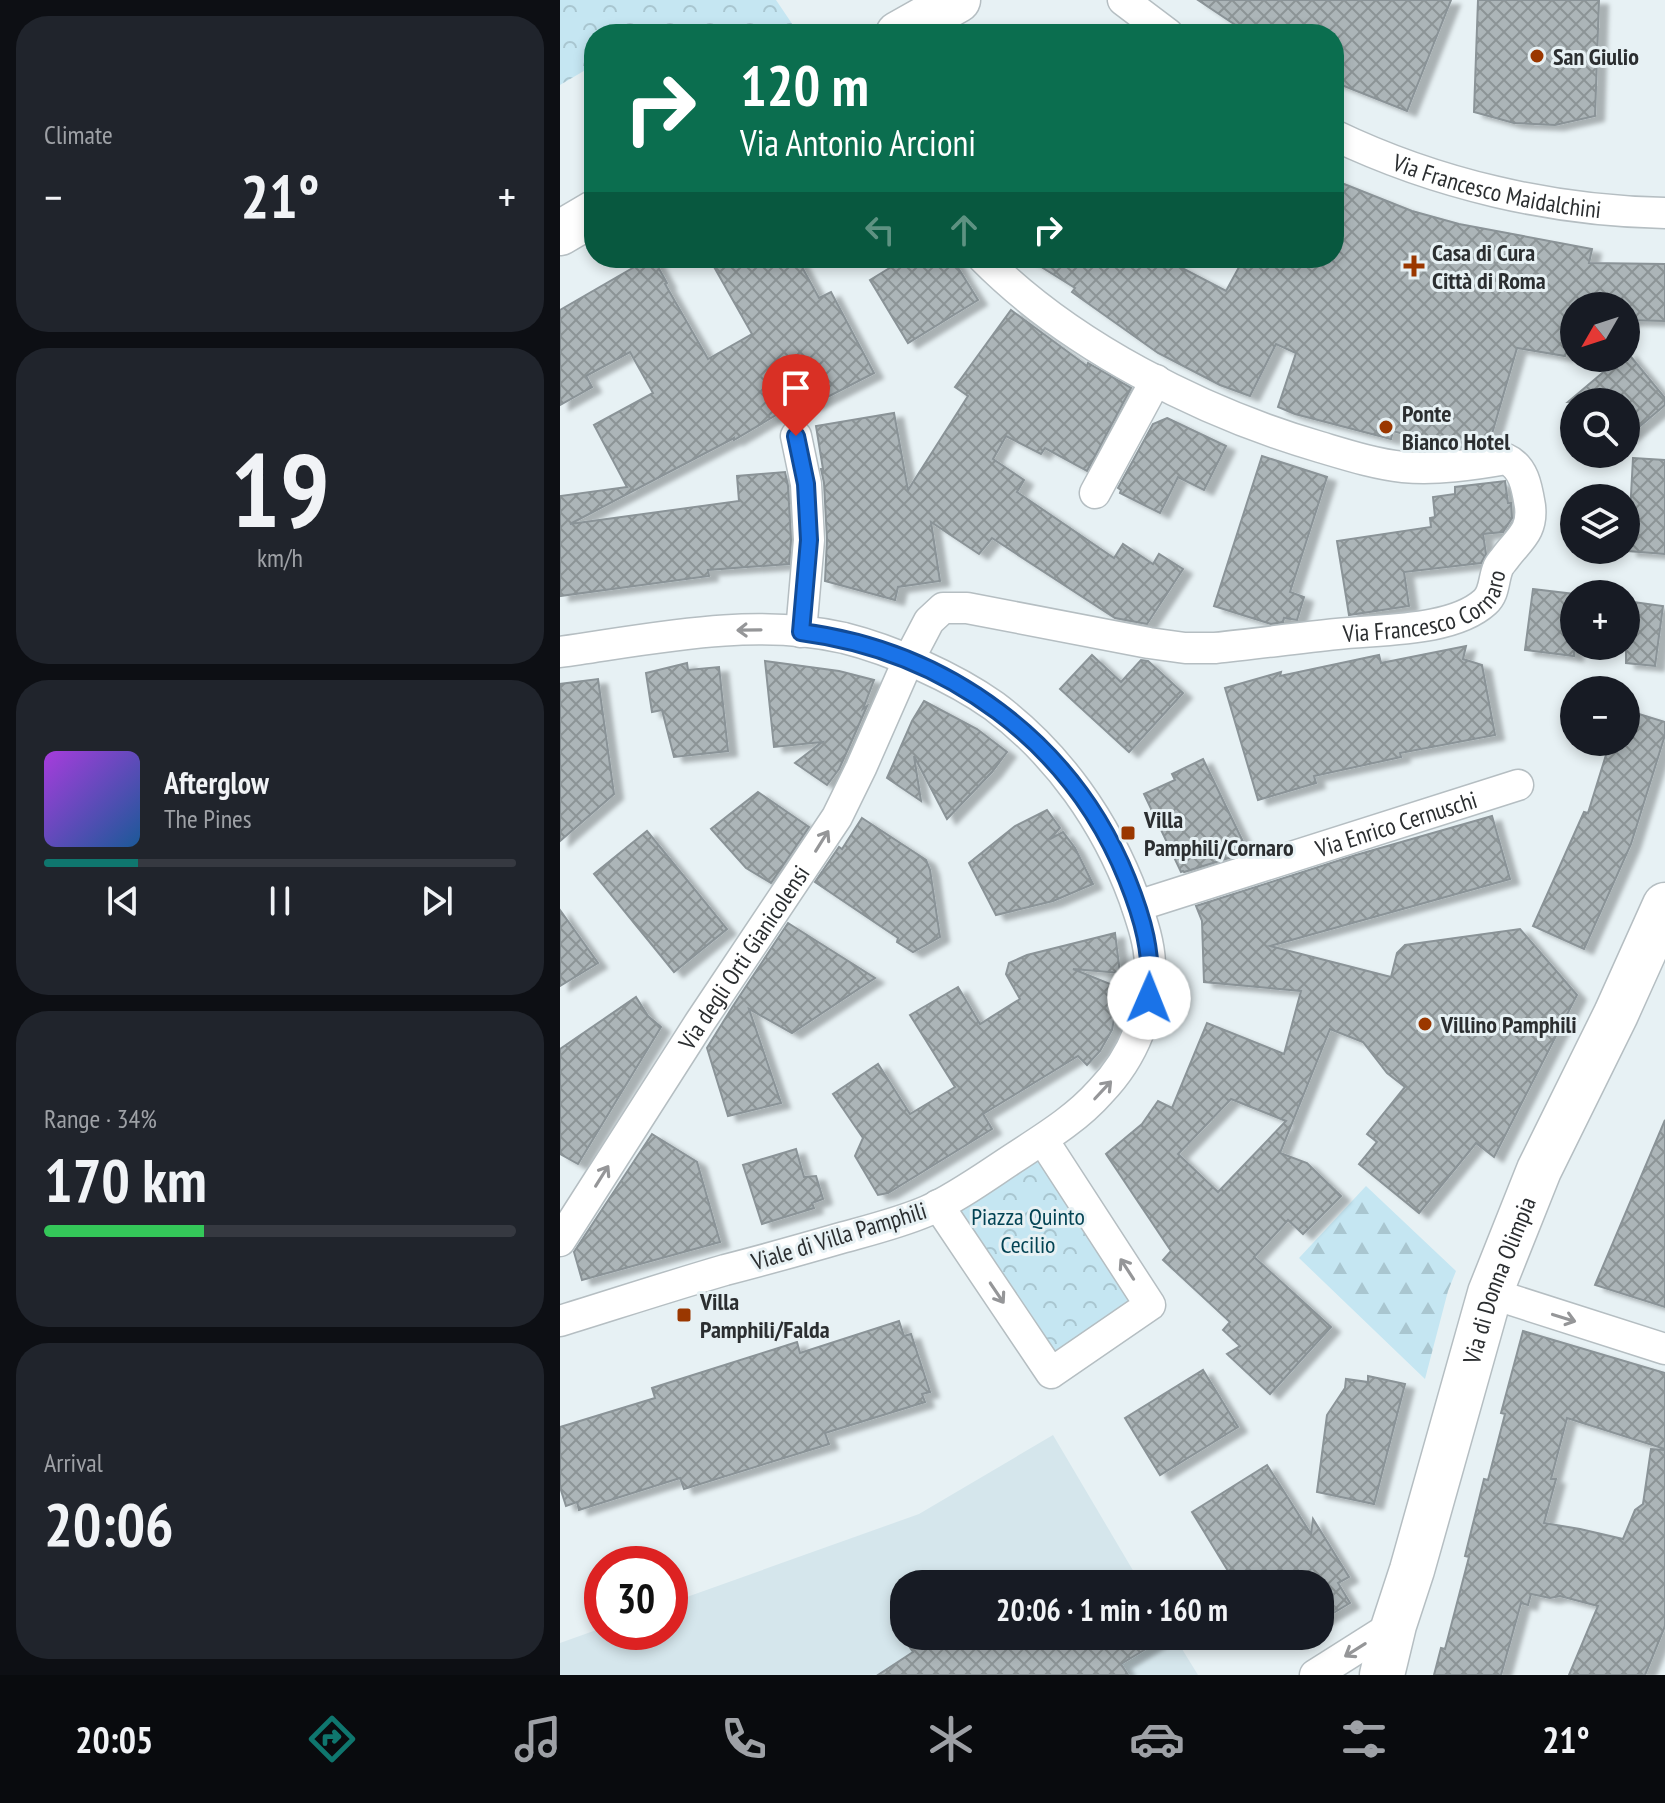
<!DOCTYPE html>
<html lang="en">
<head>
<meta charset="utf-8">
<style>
	:root { --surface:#171b24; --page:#20242c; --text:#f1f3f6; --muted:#9ea1a6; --line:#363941; --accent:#0f766e }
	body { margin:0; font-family:"PT Sans Narrow",sans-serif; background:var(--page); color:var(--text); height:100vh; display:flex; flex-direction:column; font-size:30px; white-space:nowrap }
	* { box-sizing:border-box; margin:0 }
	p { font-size:26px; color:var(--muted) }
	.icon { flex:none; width:44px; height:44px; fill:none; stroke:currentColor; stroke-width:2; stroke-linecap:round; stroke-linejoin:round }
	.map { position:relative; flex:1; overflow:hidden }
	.drawer { display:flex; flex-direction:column; gap:16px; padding:16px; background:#0d0f14; width:560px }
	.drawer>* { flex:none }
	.top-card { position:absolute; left:24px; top:24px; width:760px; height:244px; border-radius:32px; box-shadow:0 4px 12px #0003; background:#0b6e4f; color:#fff; overflow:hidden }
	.needle { width:52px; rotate:231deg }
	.fabs { position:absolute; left:1000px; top:292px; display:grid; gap:16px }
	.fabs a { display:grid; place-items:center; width:80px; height:80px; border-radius:50%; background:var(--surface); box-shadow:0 4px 12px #0003; font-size:40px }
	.speed { position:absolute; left:24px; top:1546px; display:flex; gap:16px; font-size:40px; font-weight:700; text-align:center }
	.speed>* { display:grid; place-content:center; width:104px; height:104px; border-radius:50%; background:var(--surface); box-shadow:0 4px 12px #0003; line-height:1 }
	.speed .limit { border:12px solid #d22; background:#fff; color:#111 }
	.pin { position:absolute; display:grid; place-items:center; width:68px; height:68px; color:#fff; margin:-82px -34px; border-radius:50% 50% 50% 0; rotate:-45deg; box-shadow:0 0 8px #0007 }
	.pin .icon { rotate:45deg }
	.me { position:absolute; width:88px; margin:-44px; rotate:1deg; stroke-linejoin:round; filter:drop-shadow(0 0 6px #0008) }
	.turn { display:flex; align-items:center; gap:28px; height:168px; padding:0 24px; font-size:36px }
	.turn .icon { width:104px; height:104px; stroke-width:2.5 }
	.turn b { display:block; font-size:56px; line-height:68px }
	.lanes { display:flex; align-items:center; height:76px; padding:0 24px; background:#0003; justify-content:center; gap:40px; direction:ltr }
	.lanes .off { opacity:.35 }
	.big { font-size:60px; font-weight:700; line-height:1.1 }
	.drawer .tile { flex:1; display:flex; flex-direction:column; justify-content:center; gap:12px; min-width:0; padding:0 28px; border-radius:32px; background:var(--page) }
	.drawer .dial { align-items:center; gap:0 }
	.dial b { font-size:104px; line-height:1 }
	.song { display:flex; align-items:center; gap:24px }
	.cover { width:96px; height:96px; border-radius:12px; background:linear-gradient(135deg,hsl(280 70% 55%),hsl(210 70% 35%)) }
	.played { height:8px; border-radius:4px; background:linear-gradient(90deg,var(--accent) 20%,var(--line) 20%) }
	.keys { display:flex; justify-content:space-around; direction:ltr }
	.heat { display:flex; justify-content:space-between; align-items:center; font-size:44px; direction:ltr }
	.charge { height:12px; border-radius:6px; background:linear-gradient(90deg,#34c759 34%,var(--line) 0) }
	.trip { position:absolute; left:330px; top:1570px; width:444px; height:80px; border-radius:32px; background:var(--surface); box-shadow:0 4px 12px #0003; font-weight:700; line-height:80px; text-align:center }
	.tab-bar { display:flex; height:128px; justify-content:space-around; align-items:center; background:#090b0e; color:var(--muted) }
	.tab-bar .icon { width:56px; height:56px }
	.tab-bar .selected { color:var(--accent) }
	.tab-bar b { font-size:36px; color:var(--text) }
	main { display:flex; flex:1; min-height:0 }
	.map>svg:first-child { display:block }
	.built { fill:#d5e6ec }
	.forest { fill:url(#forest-firs) }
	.park { fill:url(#park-crowns) }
	.building { fill:url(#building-cross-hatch); stroke:#8a9397; stroke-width:2; fill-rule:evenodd; filter:url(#shadow) }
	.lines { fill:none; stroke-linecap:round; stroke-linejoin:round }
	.street-casing { stroke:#b5bec2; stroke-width:33 }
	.secondary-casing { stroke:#b5bec2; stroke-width:47 }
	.street { stroke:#fff; stroke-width:30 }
	.secondary { stroke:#fff; stroke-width:44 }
	.oneway { stroke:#959698 }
	.route-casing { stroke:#114b97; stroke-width:20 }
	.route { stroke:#1a73e8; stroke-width:14 }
	.poi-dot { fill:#9a3700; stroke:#e7f1f4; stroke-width:3 }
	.labels { text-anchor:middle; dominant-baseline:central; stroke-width:6; stroke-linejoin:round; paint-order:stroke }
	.poi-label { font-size:24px; font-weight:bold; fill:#2b2e30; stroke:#e7f1f4; text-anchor:start }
	.street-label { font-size:24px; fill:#2b2e30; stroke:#e7f1f4 }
	.park-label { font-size:24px; fill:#034354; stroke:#e7f1f4 }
</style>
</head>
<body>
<main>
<section class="drawer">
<div class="tile"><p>Climate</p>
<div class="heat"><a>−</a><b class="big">21°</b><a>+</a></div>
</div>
<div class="tile dial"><b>19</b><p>km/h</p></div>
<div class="tile">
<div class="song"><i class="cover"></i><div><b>Afterglow</b><p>The Pines</p></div></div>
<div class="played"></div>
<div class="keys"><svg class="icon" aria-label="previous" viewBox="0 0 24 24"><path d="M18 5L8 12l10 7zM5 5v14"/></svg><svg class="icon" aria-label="pause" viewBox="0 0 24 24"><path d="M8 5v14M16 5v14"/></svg><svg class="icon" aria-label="next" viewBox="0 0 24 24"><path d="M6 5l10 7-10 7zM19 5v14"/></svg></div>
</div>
<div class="tile"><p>Range · 34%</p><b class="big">170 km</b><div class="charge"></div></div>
<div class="tile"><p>Arrival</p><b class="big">20:06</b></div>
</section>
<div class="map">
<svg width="1105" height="1675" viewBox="0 0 1105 1675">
	<defs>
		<pattern id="forest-firs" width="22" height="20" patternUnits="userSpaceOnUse" patternTransform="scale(2)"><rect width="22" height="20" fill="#c5e6f2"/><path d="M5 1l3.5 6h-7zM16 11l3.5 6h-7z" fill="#a9c6d0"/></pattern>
		<pattern id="park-crowns" width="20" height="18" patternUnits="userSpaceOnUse" patternTransform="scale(2)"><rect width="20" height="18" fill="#c5e6f2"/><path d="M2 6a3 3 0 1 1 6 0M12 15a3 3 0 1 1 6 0" fill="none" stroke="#a9c6d0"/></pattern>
		<pattern id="building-cross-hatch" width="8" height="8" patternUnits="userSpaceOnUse" patternTransform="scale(2)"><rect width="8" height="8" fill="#acb5b8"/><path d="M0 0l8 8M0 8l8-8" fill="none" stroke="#8c9496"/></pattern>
		<filter id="shadow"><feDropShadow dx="9" dy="5" stdDeviation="2" flood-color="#0004"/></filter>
	</defs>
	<rect width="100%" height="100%" fill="#e7f1f4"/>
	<polygon class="built" points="493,1435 581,1584 344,1584 344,1636 614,1636 638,1675 0,1675 0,1643 42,1628 42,1632 110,1632 110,1603 359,1514"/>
	<polygon class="forest" points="806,1186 896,1271 888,1291 865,1379 739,1258"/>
	<g class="park">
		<polygon points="0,0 216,0 237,31 231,34 34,34 34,65 0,85"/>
		<polygon points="483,1140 590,1305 491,1373 378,1205"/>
	</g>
	<g class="building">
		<polygon points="638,0 891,0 847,111 774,82 774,34 689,34"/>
		<polygon points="918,0 1039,0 1035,116 995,125 954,123 914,112"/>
		<polygon points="774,180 852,211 899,224 1032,249 1029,263 1105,264 1105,321 1066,320 1066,306 1014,306 1014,326 1005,356 957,348 929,444 892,448 833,431 831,439 735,414 718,407 736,353 716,344 690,396 660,385 598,353 512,292 515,288 467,258 603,258 666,291 684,258 774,258"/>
		<polygon points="90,258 93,258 107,283 105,284 148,359 192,334 149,258 237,258 259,298 271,292 314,373 252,405 250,395 174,440 174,438 10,524 179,501 177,476 225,472 228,486 231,540 229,564 148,570 149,576 0,596 0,496 67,487 34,425 93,393 70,352 26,376 32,387 0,405 0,310"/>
		<polygon points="346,258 392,258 418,300 348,343 310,280"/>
		<polygon points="451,310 527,366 528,363 571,388 527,471 485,448 481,454 446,436 433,459 464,480 457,492 554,558 563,544 593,564 599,554 623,569 587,624 555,618 432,538 419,554 371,522 380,581 338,587 335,600 265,581 267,539 264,483 261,469 263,469 256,426 334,413 348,490 408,396 395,387"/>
		<polygon points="1067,352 1105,398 1105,405 1066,438 1066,402 1008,402 1060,358 1066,358"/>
		<polygon points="607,418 666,446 644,490 618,477 600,513 560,493 561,490 558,488 593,424"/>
		<polygon points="702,456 767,477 730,592 744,597 737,620 724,618 723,622 711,624 654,606"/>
		<polygon points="1073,458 1105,460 1105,554 1068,551"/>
		<polygon points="945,481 948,503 951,503 952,518 943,532 923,534 926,554 921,563 844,572 849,606 789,615 777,541 871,527 870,518 875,517 873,497 895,494 895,487"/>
		<polygon points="973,589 1014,594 1014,656 965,650"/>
		<polygon points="1066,601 1103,606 1095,666 1066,663"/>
		<polygon points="906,646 903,659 922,665 935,735 840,753 841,757 754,776 756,783 698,800 665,688 721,672 720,676 819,655 821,663"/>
		<polygon points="532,655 561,682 581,660 588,661 623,693 569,752 500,689"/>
		<polygon points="205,661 279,671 314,680 303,709 307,706 293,738 279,769 267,785 235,763 262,742 214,747"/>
		<polygon points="127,663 128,670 159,667 168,751 114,757 102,710 92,712 86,673"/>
		<polygon points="38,679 54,794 0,841 0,684"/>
		<polygon points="364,701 417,729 447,752 432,772 387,819 354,756 361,801 327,778 352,721"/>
		<polygon points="1066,710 1105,722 1105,735 1071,844 1024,949 973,926 1024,812 1028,813 1050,742 1066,742"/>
		<polygon points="643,759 688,852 624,872 623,871 621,872 584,794 615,780 612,774"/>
		<polygon points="198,792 249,827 211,883 186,868 151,829"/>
		<polygon points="487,810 500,828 490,839 503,832 515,848 533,884 493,901 436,915 409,863 455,826"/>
		<path d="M932,816l18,63 -240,67 121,31 6,-24 8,-8 115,-16 57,66 -83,162 -18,-14 -57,70 -60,-49 18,-22 -10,-8 38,-47 -18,-14 -24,-31 -33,-13 -50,124 27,10 34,33 -38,38 -15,-14 -34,37 77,70 -61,67 -43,-40 13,-8 -17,-16 7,-8 -67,-62 8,-9 -65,-97 36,-30 16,-23 14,7 35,-85 77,31 17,-63 -97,-9 -2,-61 -6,-15 160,-51zM671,1099l55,22 -68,71 -40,-38z"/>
		<polygon points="302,818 366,860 370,870 380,937 353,952 337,942 338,938 255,882 279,847 282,849"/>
		<polygon points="87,831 167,929 114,972 34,874"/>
		<polygon points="0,910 38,963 0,986"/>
		<polygon points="228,923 315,978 232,1033 189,1009 221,1103 168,1116 147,1048 173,1006"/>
		<polygon points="555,933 560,973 513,969 560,988 552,1030 540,1051 527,1065 518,1056 423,1114 432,1129 328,1193 318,1195 295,1156 303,1138 273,1094 318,1064 350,1114 395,1087 350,1015 398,987 420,1024 460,999 446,974 449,963 467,955"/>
		<polygon points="76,997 88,1016 101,1027 18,1164 0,1154 0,1049"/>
		<polygon points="1105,1120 1105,1307 1035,1285"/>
		<polygon points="92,1134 137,1162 160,1242 22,1280 14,1252"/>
		<polygon points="236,1149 244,1177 256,1176 263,1199 252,1203 254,1208 202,1224 183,1165"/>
		<polygon points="339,1321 344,1336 351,1334 370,1392 362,1394 365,1402 265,1433 269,1444 124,1489 120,1478 19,1510 17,1502 6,1506 0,1487 0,1427 95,1398 92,1388 237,1342 240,1353"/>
		<polygon points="963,1331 1105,1373 1105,1449 1007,1418 991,1479 996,1479 984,1523 1020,1529 1063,1539 1075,1510 1083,1504 1091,1449 1105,1450 1105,1626 1085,1675 1009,1675 1038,1606 1000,1596 990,1598 971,1594 968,1605 961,1603 941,1675 874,1675 881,1648 885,1649 909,1557 905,1556 924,1479 928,1480 945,1414 941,1413"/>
		<polygon points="643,1370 678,1427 600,1475 565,1418"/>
		<polygon points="808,1376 845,1384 814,1504 757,1492 767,1415 785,1388 786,1379 808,1382"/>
		<polygon points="707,1465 751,1534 753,1519 789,1577 778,1583 790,1603 760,1621 760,1584 676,1584 632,1512"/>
		<polygon points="342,1636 607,1636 561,1664 568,1675 318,1675 353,1652"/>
	</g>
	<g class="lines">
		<defs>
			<g id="street">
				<polyline points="563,0 608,34"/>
				<path id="s1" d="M774,135c102,49 218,76 331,78"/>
				<polyline points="236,436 246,484 249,540 241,632"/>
				<polyline points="535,493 596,380"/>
				<path d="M0,652c92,-13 191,-35 284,-14 48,12 109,39 150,68 64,48 112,116 140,192 7,21 15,42 16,65 2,48 -16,94 -50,129 -23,26 -54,45 -83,64 -28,18 -59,41 -90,55 -28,12 -57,19 -86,27 -38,11 -77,22 -116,32 -55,16 -110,34 -165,51"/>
				<path id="s2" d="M577,906l381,-121"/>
				<polyline points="378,1205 491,1373 590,1305 483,1140"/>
				<path id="s3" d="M0,1241l140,-219 137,-205 24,-49 47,-107 21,-40 14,-13h24l182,35 36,5h30c41,-4 81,-10 122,-14 42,-5 115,-2 148,-32 10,-9 8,-22 13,-34 1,-3 4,-6 7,-10 14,-19 28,-26 25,-52 -3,-18 -6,-39 -24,-47 -34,6 -69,11 -103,8 -28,-3 -56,-12 -83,-20 -117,-34 -250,-101 -337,-189"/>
				<polyline points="930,1293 1105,1349"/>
				<polyline points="755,1675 834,1625"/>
			</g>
			<g id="secondary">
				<polyline points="338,34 398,0"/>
				<polyline points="0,233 34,213"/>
				<path id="s4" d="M822,1675l12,-50 18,-55 78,-277 49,-123 77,-156 49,-109"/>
			</g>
		</defs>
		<use href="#street" class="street-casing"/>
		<use href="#secondary" class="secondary-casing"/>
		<use href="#street" class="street"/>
		<use href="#secondary" class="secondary"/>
	</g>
	<defs><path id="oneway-shaft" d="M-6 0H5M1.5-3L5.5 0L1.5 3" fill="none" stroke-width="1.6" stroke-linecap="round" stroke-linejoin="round" transform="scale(2)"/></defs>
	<g class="oneway">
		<use href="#oneway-shaft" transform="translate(189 630) rotate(179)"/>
		<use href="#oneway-shaft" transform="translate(262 841) rotate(-58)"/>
		<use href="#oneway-shaft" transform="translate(543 1090) rotate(-47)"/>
		<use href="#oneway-shaft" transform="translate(42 1176) rotate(-58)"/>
		<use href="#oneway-shaft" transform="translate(567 1269) rotate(-123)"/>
		<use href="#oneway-shaft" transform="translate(437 1293) rotate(56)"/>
		<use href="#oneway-shaft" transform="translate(1004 1318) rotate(17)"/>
		<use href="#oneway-shaft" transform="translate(795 1650) rotate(148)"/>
	</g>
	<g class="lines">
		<defs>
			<path id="route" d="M236,436l10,48 3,56 -8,92c146,19 271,110 326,247 16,40 26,74 22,119"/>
		</defs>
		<use href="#route" class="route-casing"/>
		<use href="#route" class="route"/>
	</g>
	<g class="poi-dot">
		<circle cx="977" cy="56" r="8"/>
		<path d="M850 254h8v8h8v8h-8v8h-8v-8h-8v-8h8z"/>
		<circle cx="826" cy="427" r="8"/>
		<rect x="560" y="825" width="16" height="16" rx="4"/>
		<circle cx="865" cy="1024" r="8"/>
		<rect x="116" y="1307" width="16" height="16" rx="4"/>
	</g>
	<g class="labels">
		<g class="poi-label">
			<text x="993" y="56">San Giulio</text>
			<text x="872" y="252">Casa di Cura<tspan x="872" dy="28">Città di Roma</tspan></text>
			<text x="842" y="413">Ponte<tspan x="842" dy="28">Bianco Hotel</tspan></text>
			<text x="584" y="819">Villa<tspan x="584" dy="28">Pamphili/Cornaro</tspan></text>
			<text x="881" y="1024">Villino Pamphili</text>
			<text x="140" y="1301">Villa<tspan x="140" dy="28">Pamphili/Falda</tspan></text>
		</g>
		<g class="street-label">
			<text stroke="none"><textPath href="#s1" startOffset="172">Via Francesco Maidalchini</textPath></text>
			<text stroke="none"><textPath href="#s3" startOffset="1238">Via Francesco Cornaro</textPath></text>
			<text stroke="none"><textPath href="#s2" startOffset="272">Via Enrico Cernuschi</textPath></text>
			<text stroke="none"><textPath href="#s3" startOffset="338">Via degli Orti Gianicolensi</textPath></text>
			<text transform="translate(279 1236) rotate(-17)">Viale di Villa Pamphili</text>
			<text stroke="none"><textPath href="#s4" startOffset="412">Via di Donna Olimpia</textPath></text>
		</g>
		<g class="park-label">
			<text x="468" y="1216">Piazza Quinto<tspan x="468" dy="28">Cecilio</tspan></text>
		</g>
	</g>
</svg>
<div class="fabs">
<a><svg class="needle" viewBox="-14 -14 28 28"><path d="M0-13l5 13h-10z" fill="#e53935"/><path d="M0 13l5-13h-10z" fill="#9ea1a6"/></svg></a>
<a><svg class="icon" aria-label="search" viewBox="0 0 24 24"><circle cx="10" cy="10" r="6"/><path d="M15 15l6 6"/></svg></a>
<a><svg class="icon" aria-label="layers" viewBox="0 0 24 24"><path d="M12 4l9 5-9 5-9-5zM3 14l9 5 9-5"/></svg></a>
<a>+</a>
<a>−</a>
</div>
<div class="speed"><div class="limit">30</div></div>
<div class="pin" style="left:236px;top:436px;background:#d93025"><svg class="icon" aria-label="arrive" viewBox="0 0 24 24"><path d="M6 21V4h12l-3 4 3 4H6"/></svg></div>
<svg class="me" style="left:589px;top:998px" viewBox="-20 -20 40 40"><circle r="19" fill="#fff"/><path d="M0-13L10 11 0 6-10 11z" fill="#1a73e8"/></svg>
<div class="trip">20:06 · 1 min · 160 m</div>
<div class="top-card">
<div class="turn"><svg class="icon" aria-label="right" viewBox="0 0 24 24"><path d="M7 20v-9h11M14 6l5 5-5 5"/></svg><div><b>120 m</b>Via Antonio Arcioni</div></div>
<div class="lanes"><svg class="icon off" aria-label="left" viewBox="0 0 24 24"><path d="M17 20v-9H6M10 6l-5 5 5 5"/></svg><svg class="icon off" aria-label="ahead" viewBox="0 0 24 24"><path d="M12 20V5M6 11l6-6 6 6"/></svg><svg class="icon" aria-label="right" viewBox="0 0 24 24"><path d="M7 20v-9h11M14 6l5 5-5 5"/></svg></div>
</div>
</div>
</main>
<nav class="tab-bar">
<b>20:05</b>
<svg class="icon selected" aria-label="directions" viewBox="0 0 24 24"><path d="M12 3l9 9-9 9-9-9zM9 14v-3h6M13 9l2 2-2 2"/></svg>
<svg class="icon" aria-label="music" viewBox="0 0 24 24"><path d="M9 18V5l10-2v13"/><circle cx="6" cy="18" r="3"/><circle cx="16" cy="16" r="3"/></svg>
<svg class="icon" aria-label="phone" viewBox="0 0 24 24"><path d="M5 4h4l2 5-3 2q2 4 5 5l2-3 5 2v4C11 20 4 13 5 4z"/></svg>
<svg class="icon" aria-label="climate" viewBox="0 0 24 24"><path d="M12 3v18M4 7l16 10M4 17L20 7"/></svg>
<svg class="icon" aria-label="car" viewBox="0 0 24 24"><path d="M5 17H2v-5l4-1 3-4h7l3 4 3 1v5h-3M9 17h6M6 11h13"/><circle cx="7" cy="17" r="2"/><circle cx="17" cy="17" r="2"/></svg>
<svg class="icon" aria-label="filters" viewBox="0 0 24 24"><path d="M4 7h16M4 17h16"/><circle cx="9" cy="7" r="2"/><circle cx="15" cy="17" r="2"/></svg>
<b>21°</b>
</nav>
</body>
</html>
